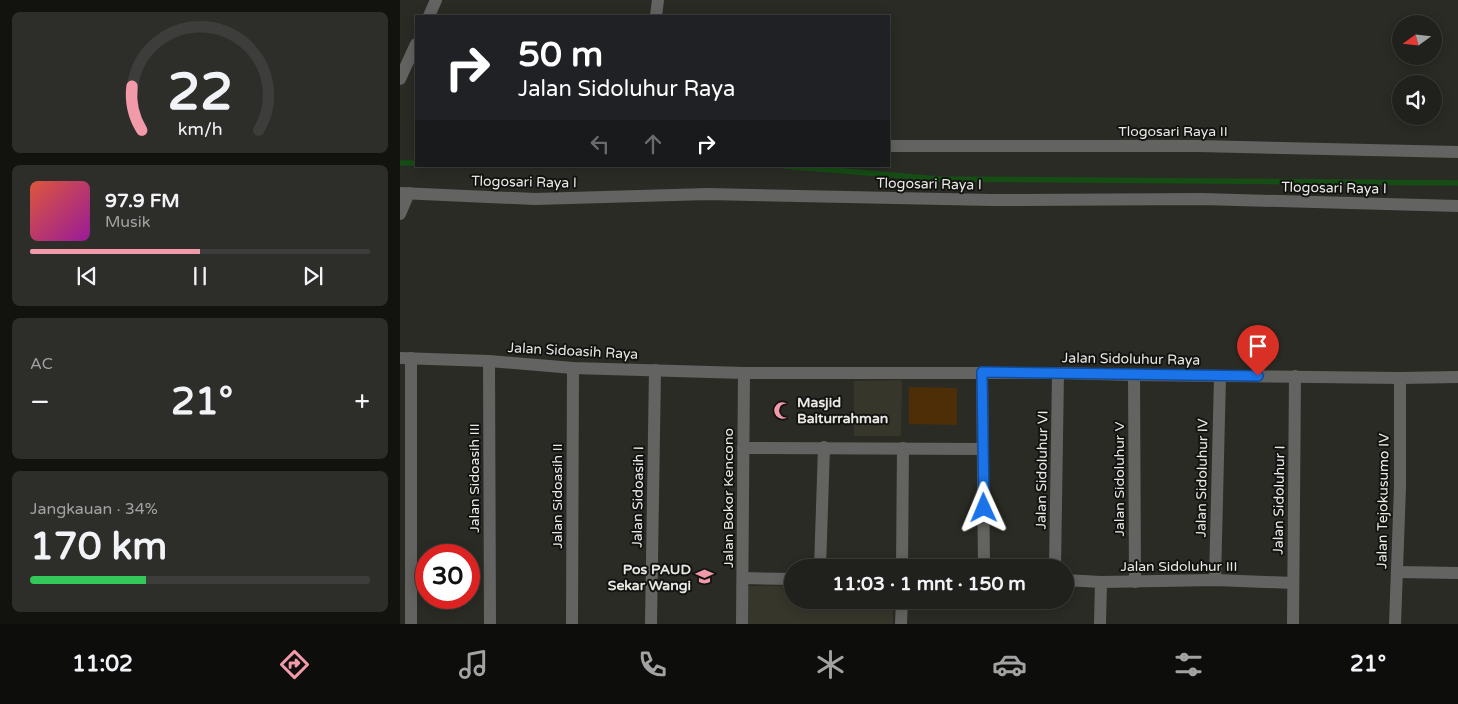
<!DOCTYPE html>
<html lang="id">
<head>
<meta charset="utf-8">
<style>
	:root { --surface:#20201c; --page:#2d2d29; --text:#f1f3f6; --muted:#a2a3a3; --line:#3d3e3b; --accent:#f39aaa }
	body { margin:0; font-family:"Varela Round",sans-serif; background:var(--page); color:var(--text); height:100vh; display:flex; flex-direction:column; font-size:19px; white-space:nowrap }
	* { box-sizing:border-box; margin:0 }
	p { font-size:16px; color:var(--muted) }
	.icon { flex:none; width:28px; height:28px; fill:none; stroke:currentColor; stroke-width:2; stroke-linecap:round; stroke-linejoin:round }
	.map { position:relative; flex:1; overflow:hidden }
	.panel { display:flex; flex-direction:column; gap:12px; padding:12px; background:#12120f; width:400px }
	.panel>* { flex:none }
	.top-card { position:absolute; left:15px; top:15px; width:475px; height:152px; border-radius:0px; box-shadow:0 2px 12px #0003,0 0 0 1px var(--line); background:#202124; color:#fff; overflow:hidden }
	.needle { width:32px; rotate:255deg }
	.fabs { position:absolute; left:992px; top:15px; display:grid; gap:10px }
	.fabs a { display:grid; place-items:center; width:50px; height:50px; border-radius:50%; background:var(--surface); box-shadow:0 2px 12px #0003,0 0 0 1px var(--line); font-size:25px }
	.speed { position:absolute; left:15px; top:544px; display:flex; gap:10px; font-size:25px; font-weight:700; text-align:center }
	.speed>* { display:grid; place-content:center; width:65px; height:65px; border-radius:50%; background:var(--surface); box-shadow:0 2px 12px #0003,0 0 0 1px var(--line); line-height:1 }
	.speed .limit { border:8px solid #d22; background:#fff; color:#111 }
	.pin { position:absolute; display:grid; place-items:center; width:42px; height:42px; color:#fff; margin:-51px -21px; border-radius:50% 50% 50% 0; rotate:-45deg; box-shadow:0 0 5px #0007 }
	.pin .icon { rotate:45deg }
	.me { position:absolute; width:55px; margin:-28px; rotate:359deg; stroke-linejoin:round; filter:drop-shadow(0 0 4px #0008) }
	.turn { display:flex; align-items:center; gap:18px; height:105px; padding:0 20px; font-size:22px }
	.turn .icon { width:65px; height:65px; stroke-width:2.5 }
	.turn b { display:block; font-size:35px; line-height:42px }
	.lanes { display:flex; align-items:center; height:48px; padding:0 20px; background:#0003; justify-content:center; gap:25px; direction:ltr }
	.lanes .off { opacity:.35 }
	.big { font-size:38px; font-weight:700; line-height:1.1 }
	.panel .widget { flex:1; display:flex; flex-direction:column; justify-content:center; gap:8px; min-width:0; padding:0 18px; border-radius:8px; background:var(--page) }
	.panel .dial { align-items:center; gap:0 }
	.dial svg { height:130px; overflow:visible; fill:none; stroke:var(--line); stroke-width:7; stroke-linecap:round; text-anchor:middle }
	.dial text { fill:var(--text); stroke:none }
	.song { display:flex; align-items:center; gap:15px }
	.cover { width:60px; height:60px; border-radius:8px; background:linear-gradient(135deg,hsl(10 70% 55%),hsl(300 70% 35%)) }
	.played { height:5px; border-radius:2px; background:linear-gradient(90deg,var(--accent) 50%,var(--line) 50%) }
	.keys { display:flex; justify-content:space-around; direction:ltr }
	.heat { display:flex; justify-content:space-between; align-items:center; font-size:28px; direction:ltr }
	.charge { height:8px; border-radius:4px; background:linear-gradient(90deg,#34c759 34%,var(--line) 0) }
	.trip { position:absolute; left:384px; top:559px; width:290px; height:50px; border-radius:25px; background:var(--surface); box-shadow:0 2px 12px #0003,0 0 0 1px var(--line); font-weight:700; line-height:50px; text-align:center }
	.menu { display:flex; height:80px; justify-content:space-around; align-items:center; background:#0d0d0b; color:var(--muted) }
	.menu .icon { width:35px; height:35px }
	.menu .selected { color:var(--accent) }
	.menu b { font-size:22px; color:var(--text) }
	main { display:flex; flex:1; min-height:0 }
	.map>svg:first-child { display:block }
	.built { fill:#36362b }
	.green { fill:#4e2e07 }
	.lines { fill:none; stroke-linecap:round; stroke-linejoin:round }
	.stream { stroke:#154d14; stroke-width:5.5 }
	.minor { stroke:#636461; stroke-width:12 }
	.route-casing { stroke:#114b97; stroke-width:12 }
	.route { stroke:#1a73e8; stroke-width:9 }
	.labels { text-anchor:middle; dominant-baseline:central; stroke-width:4; stroke-linejoin:round; paint-order:stroke }
	.street-label { font-size:14px; fill:#e9e8e5; stroke:#131311 }
	.poi-label { font-size:14px; font-weight:bold; fill:#e9e8e5; stroke:#131311; text-anchor:start }
</style>
</head>
<body>
<main>
<section class="panel">
<div class="widget dial"><svg viewBox="0 0 100 80">
<path d="M14 69A42 42 0 1 1 86 69"/>
<path d="M14 69A42 42 0 0 1 8 42" stroke="#f39aaa"/>
<text x="50" y="56" font-size="32" font-weight="700">22</text>
<text x="50" y="72" font-size="11">km/h</text>
</svg></div>
<div class="widget">
<div class="song"><i class="cover"></i><div><b>97.9 FM</b><p>Musik</p></div></div>
<div class="played"></div>
<div class="keys"><svg class="icon" aria-label="previous" viewBox="0 0 24 24"><path d="M18 5L8 12l10 7zM5 5v14"/></svg><svg class="icon" aria-label="pause" viewBox="0 0 24 24"><path d="M8 5v14M16 5v14"/></svg><svg class="icon" aria-label="next" viewBox="0 0 24 24"><path d="M6 5l10 7-10 7zM19 5v14"/></svg></div>
</div>
<div class="widget"><p>AC</p>
<div class="heat"><a>−</a><b class="big">21°</b><a>+</a></div>
</div>
<div class="widget"><p>Jangkauan · 34%</p><b class="big">170 km</b><div class="charge"></div></div>
</section>
<div class="map">
<svg width="1058" height="624" viewBox="0 0 1058 624">
	<rect width="100%" height="100%" fill="#2b2b25"/>
	<g class="built">
		<polygon points="502,380 501,436 454,436 454,381"/>
		<polygon points="346,586 392,586 392,600 493,600 493,624 346,624"/>
	</g>
	<polygon class="green" points="509,387 557,388 557,425 509,424"/>
	<g class="lines">
		<g class="stream">
			<polyline points="0,163 16,163"/>
			<polyline points="384,166 539,179 1058,183"/>
		</g>
		<g class="minor">
			<polyline points="29,16 36,0"/>
			<polyline points="256,16 258,0"/>
			<polyline points="0,79 16,44"/>
			<polyline points="489,146 798,146 1058,152"/>
			<polyline points="0,193 135,199 308,194 592,200 802,199 1058,206"/>
			<polyline points="0,214 9,193"/>
			<polyline points="0,358 89,361 173,368 344,373 658,373 734,375 1000,378 1058,377"/>
			<polyline points="89,361 90,624"/>
			<polyline points="582,372 584,568"/>
			<polyline points="734,375 735,582"/>
			<polyline points="343,448 583,449"/>
			<polyline points="420,568 424,447"/>
			<polyline points="502,568 503,448"/>
			<polyline points="655,568 658,373"/>
			<polyline points="997,572 1058,573"/>
			<polyline points="343,578 392,579"/>
			<polyline points="665,580 701,582 815,580 893,583"/>
			<polyline points="815,580 820,376"/>
			<polyline points="11,624 11,358"/>
			<polyline points="172,624 173,368"/>
			<polyline points="251,624 255,370"/>
			<polyline points="342,624 344,373"/>
			<polyline points="501,624 502,600"/>
			<polyline points="700,624 701,582"/>
			<polyline points="893,624 895,376"/>
			<polyline points="995,624 1000,487 1000,378"/>
		</g>
	</g>
	<g class="lines">
		<defs>
			<polyline id="route" points="584,508 582,372 858,376"/>
		</defs>
		<use href="#route" class="route-casing"/>
		<use href="#route" class="route"/>
	</g>
	<defs>
		<symbol id="mosque-bare" viewBox="-9 -9 18 18"><path d="M3.5-4.9A6 6 0 1 0 3.5 4.9A5 5 0 1 1 3.5-4.9Z" fill="#f39aaa" stroke="#131311" stroke-width="2.5" paint-order="stroke"/></symbol>
		<symbol id="school-bare" viewBox="-9 -9 18 18"><path d="M0-5L7-2L0 1L-7-2ZM-4 1L0 2.5L4 1V4Q0 6-4 4Z" fill="#f39aaa" stroke="#131311" stroke-width="2.5" paint-order="stroke"/></symbol>
	</defs>
	<g fill-rule="evenodd">
		<use href="#mosque-bare" x="370" y="398" width="25" height="25"/>
		<use href="#school-bare" x="292" y="564" width="25" height="25"/>
	</g>
	<g class="labels">
		<g class="street-label">
			<text x="773" y="131">Tlogosari Raya II</text>
			<text transform="translate(124 182) rotate(1)">Tlogosari Raya I</text>
			<text transform="translate(529 184) rotate(1)">Tlogosari Raya I</text>
			<text transform="translate(934 188) rotate(1)">Tlogosari Raya I</text>
			<text transform="translate(173 351) rotate(3)">Jalan Sidoasih Raya</text>
			<text transform="translate(731 359) rotate(1)">Jalan Sidoluhur Raya</text>
			<text transform="translate(642 470) rotate(-89)">Jalan Sidoluhur VI</text>
			<text transform="translate(74 478) rotate(-90)">Jalan Sidoasih III</text>
			<text transform="translate(802 478) rotate(-89)">Jalan Sidoluhur IV</text>
			<text transform="translate(719 479) rotate(-90)">Jalan Sidoluhur V</text>
			<text transform="translate(157 496) rotate(-90)">Jalan Sidoasih II</text>
			<text transform="translate(238 497) rotate(-89)">Jalan Sidoasih I</text>
			<text transform="translate(328 498) rotate(-90)">Jalan Bokor Kencono</text>
			<text transform="translate(879 500) rotate(-89)">Jalan Sidoluhur I</text>
			<text transform="translate(983 501) rotate(-89)">Jalan Tejokusumo IV</text>
			<text x="779" y="566">Jalan Sidoluhur III</text>
		</g>
		<g class="poi-label">
			<text x="397" y="402">Masjid<tspan x="397" dy="16">Baiturrahman</tspan></text>
			<text x="291" y="569" text-anchor="end">Pos PAUD<tspan x="291" dy="16">Sekar Wangi</tspan></text>
		</g>
	</g>
</svg>
<div class="fabs">
<a><svg class="needle" viewBox="-14 -14 28 28"><path d="M0-13l5 13h-10z" fill="#e53935"/><path d="M0 13l5-13h-10z" fill="#a2a3a3"/></svg></a>
<a><svg class="icon" aria-label="sound" viewBox="0 0 24 24"><path d="M4 9h4l5-4v14l-5-4H4zM17 9q2 3 0 6"/></svg></a>
</div>
<div class="speed"><div class="limit">30</div></div>
<div class="pin" style="left:858px;top:376px;background:#d93025"><svg class="icon" aria-label="arrive" viewBox="0 0 24 24"><path d="M6 21V4h12l-3 4 3 4H6"/></svg></div>
<svg class="me" style="left:584px;top:508px" viewBox="-20 -20 40 40"><path d="M0-17L14 15 0 8-14 15z" fill="#1a73e8" stroke="#fff" stroke-width="4"/></svg>
<div class="trip">11:03 · 1 mnt · 150 m</div>
<div class="top-card">
<div class="turn"><svg class="icon" aria-label="right" viewBox="0 0 24 24"><path d="M7 20v-9h11M14 6l5 5-5 5"/></svg><div><b>50 m</b>Jalan Sidoluhur Raya</div></div>
<div class="lanes"><svg class="icon off" aria-label="left" viewBox="0 0 24 24"><path d="M17 20v-9H6M10 6l-5 5 5 5"/></svg><svg class="icon off" aria-label="ahead" viewBox="0 0 24 24"><path d="M12 20V5M6 11l6-6 6 6"/></svg><svg class="icon" aria-label="right" viewBox="0 0 24 24"><path d="M7 20v-9h11M14 6l5 5-5 5"/></svg></div>
</div>
</div>
</main>
<nav class="menu">
<b>11:02</b>
<svg class="icon selected" aria-label="directions" viewBox="0 0 24 24"><path d="M12 3l9 9-9 9-9-9zM9 14v-3h6M13 9l2 2-2 2"/></svg>
<svg class="icon" aria-label="music" viewBox="0 0 24 24"><path d="M9 18V5l10-2v13"/><circle cx="6" cy="18" r="3"/><circle cx="16" cy="16" r="3"/></svg>
<svg class="icon" aria-label="phone" viewBox="0 0 24 24"><path d="M5 4h4l2 5-3 2q2 4 5 5l2-3 5 2v4C11 20 4 13 5 4z"/></svg>
<svg class="icon" aria-label="climate" viewBox="0 0 24 24"><path d="M12 3v18M4 7l16 10M4 17L20 7"/></svg>
<svg class="icon" aria-label="car" viewBox="0 0 24 24"><path d="M5 17H2v-5l4-1 3-4h7l3 4 3 1v5h-3M9 17h6M6 11h13"/><circle cx="7" cy="17" r="2"/><circle cx="17" cy="17" r="2"/></svg>
<svg class="icon" aria-label="filters" viewBox="0 0 24 24"><path d="M4 7h16M4 17h16"/><circle cx="9" cy="7" r="2"/><circle cx="15" cy="17" r="2"/></svg>
<b>21°</b>
</nav>
</body>
</html>
